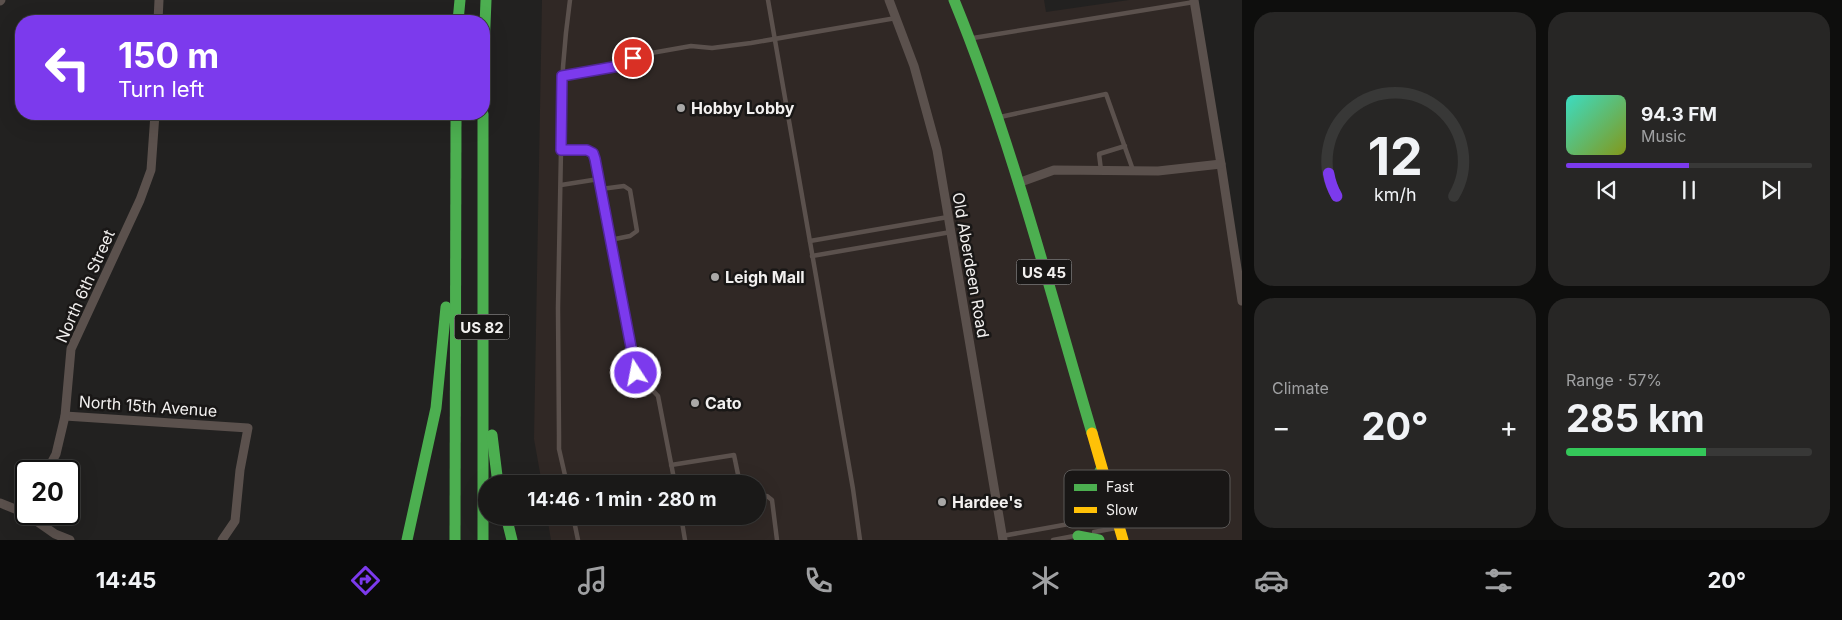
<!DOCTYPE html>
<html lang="en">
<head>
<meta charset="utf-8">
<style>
	:root { --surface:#1a1918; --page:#272625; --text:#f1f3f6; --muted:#9fa0a2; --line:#383837; --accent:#7c3aed }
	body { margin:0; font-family:Inter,sans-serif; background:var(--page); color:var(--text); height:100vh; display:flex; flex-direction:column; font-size:19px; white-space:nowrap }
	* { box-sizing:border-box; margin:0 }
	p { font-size:16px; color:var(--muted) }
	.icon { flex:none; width:28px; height:28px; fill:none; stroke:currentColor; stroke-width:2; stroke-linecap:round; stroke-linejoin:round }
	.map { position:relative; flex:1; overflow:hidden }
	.details { display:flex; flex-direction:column; gap:12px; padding:12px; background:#0e0e0d; width:600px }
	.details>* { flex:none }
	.top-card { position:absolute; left:15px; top:15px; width:475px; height:105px; border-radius:20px; box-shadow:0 5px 20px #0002,0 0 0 1px var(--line); background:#7c3aed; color:#fff; overflow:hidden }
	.speed { position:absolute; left:15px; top:460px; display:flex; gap:10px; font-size:25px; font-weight:700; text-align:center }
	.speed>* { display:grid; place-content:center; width:65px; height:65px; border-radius:50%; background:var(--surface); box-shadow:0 5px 20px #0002,0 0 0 1px var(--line); line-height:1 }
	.speed .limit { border:2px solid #111; border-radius:8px; background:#fff; color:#111 }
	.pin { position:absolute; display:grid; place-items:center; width:42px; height:42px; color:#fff; margin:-21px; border:2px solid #fff; border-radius:50%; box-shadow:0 1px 5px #0007 }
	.me { position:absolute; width:55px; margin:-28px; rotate:349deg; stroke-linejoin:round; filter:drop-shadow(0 0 4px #0008) }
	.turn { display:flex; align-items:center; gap:18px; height:105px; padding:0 20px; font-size:22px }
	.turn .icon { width:65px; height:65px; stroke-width:2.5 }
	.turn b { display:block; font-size:35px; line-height:42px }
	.big { font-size:38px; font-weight:700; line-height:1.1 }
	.details .card { flex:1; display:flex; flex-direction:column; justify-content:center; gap:8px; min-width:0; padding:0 18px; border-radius:20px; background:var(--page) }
	.details .dial { align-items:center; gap:0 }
	.dial svg { height:130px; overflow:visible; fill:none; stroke:var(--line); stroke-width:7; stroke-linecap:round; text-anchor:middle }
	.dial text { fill:var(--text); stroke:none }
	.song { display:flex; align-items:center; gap:15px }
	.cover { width:60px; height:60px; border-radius:8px; background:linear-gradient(135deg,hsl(170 70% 55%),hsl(70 70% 35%)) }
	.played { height:5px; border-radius:2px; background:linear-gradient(90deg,var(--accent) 50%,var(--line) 50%) }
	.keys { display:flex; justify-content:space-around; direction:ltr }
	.heat { display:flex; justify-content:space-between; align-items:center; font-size:28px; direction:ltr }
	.charge { height:8px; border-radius:4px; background:linear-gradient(90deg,#34c759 57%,var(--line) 0) }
	.details .tiles { flex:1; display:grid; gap:12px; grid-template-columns:repeat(2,1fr) }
	.trip { position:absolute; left:478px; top:475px; width:288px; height:50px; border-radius:25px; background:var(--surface); box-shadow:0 5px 20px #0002,0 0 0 1px var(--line); font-weight:700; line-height:50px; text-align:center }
	.menu { display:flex; height:80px; justify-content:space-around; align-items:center; background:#0a0a0a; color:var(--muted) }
	.menu .icon { width:35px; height:35px }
	.menu .selected { color:var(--accent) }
	.menu b { font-size:22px; color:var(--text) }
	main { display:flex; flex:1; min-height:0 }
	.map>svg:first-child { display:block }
	.built { fill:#302825 }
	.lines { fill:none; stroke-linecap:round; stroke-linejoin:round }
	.lane { stroke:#5b514d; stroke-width:4.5 }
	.street { stroke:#5b514d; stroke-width:9 }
	.fast { stroke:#4caf50; stroke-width:11 }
	.slow { stroke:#ffc107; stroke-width:11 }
	.route-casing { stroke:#51269a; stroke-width:12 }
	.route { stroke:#7c3aed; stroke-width:9 }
	.poi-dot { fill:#a9a8a7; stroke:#191716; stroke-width:2 }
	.labels { text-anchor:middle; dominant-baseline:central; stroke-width:5; stroke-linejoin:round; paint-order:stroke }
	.shield { fill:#191716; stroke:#b1afae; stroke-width:1 }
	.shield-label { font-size:15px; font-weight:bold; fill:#f2f0ef }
	.poi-label { font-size:16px; font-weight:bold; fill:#f2f0ef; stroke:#191716; text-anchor:start }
	.street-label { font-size:16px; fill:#f2f0ef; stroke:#191716 }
	.key { fill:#191716; stroke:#5a5857; stroke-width:1 }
	.key-label { font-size:14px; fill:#f2f0ef }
</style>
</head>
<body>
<main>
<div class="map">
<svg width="1242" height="540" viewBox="0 0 1242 540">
	<rect width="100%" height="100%" fill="#222120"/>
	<polygon class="built" points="542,0 1044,0 1046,12 1129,0 1193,0 1242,305 1242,540 551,540 547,516 756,516 756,484 542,484 534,439"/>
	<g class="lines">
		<g class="lane">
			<polyline points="768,0 853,489 860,540"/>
			<polyline points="973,38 1194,2"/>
			<polyline points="562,75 619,66 640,55 691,46 712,48 751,43 896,18"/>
			<polyline points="1000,117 1106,94 1133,170"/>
			<polyline points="561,150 558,308 559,436 559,449 567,484"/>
			<polyline points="1101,170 1099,154 1125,146"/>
			<polyline points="599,178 636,373 658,396 675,484"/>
			<path d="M561,185l38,-6 -6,-26 -6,-3h-26c-1,-50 2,-100 9,-150"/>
			<polyline points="601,189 624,186 630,190 637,231 630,236 610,240"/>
			<polyline points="810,241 948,217"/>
			<polyline points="812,256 951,232"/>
			<polyline points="671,465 734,455 740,484"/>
			<polyline points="756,498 767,496 772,500 777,540"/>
			<polyline points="573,516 578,540"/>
			<polyline points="681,516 685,540"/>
			<polyline points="1090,520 1112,516"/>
			<polyline points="1094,532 1116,528"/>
			<polyline points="1002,536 1080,522"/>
			<polyline points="1053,540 1074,536"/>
		</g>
		<g class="street">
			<polyline points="889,0 914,66 937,150 1003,540"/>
			<polyline points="1194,0 1221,164 1242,301"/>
			<polyline points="0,1 1,0"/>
			<polyline points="158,21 159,0"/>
			<polyline points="1018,183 1054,170 1158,171 1221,164"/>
			<polyline points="65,416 248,428 240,470 235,521 222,540"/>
			<polyline points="47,471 56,454 65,416 71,349 140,200 151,170 155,114"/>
			<polyline points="0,503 25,513 55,534 70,540"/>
		</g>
		<g class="fast">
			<path d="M954,0c57,139 95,288 138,433"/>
			<polyline points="458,21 460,0"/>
			<polyline points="484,50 486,0"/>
			<polyline points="483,114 483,540"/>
			<polyline points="492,435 498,484"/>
			<polyline points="506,516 512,540"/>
			<polyline points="1084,521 1093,503 1100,471"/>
			<polyline points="1078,536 1099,540"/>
			<polyline points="407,540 436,408 446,307"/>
			<polyline points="455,540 456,114"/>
		</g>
		<polyline class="slow" points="1092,433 1123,540"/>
	</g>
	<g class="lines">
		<defs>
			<polyline id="route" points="633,58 619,66 562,76 561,150 587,150 593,153 595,159 636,373"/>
		</defs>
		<use href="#route" class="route-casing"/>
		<use href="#route" class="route"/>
	</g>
	<g class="poi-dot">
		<circle cx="681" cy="108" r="5"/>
		<circle cx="715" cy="277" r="5"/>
		<circle cx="695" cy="403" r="5"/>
		<circle cx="942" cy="502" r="5"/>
	</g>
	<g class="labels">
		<g class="shield">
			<rect x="1016.5" y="259.5" width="55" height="25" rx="4"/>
			<rect x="454.5" y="314.5" width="55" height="25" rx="4"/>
		</g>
		<g class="shield-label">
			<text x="1044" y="272">US 45</text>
			<text x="482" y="327">US 82</text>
		</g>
		<g class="poi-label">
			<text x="691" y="108">Hobby Lobby</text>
			<text x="725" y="277">Leigh Mall</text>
			<text x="705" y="403">Cato</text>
			<text x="952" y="502">Hardee's</text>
		</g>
		<g class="street-label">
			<text transform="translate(971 265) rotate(80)">Old Aberdeen Road</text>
			<text transform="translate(85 286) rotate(-66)">North 6th Street</text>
			<text transform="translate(148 406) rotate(4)">North 15th Avenue</text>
		</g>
	</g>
	<rect x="1064" y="470" width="166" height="58" rx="8" class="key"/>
	<rect x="1074" y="484" width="23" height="7" fill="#4caf50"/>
	<rect x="1074" y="507" width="23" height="6" fill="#ffc107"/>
	<g class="key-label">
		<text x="1106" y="492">Fast</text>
		<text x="1106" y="515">Slow</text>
	</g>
</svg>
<div class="speed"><div class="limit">20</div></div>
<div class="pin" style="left:633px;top:58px;background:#d93025"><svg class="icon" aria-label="arrive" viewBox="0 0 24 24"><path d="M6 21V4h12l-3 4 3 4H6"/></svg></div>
<svg class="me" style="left:636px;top:373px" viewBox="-20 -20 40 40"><circle r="17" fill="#7c3aed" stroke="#fff" stroke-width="3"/><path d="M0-11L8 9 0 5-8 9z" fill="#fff"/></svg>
<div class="trip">14:46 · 1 min · 280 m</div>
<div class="top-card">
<div class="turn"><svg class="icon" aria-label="left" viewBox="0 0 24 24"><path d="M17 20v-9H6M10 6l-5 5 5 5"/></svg><div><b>150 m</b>Turn left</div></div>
</div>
</div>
<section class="details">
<div class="tiles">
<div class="card dial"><svg viewBox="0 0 100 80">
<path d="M14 69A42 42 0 1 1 86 69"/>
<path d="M14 69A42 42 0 0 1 9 55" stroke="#7c3aed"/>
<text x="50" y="56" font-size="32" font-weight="700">12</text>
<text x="50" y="72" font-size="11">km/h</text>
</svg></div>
<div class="card">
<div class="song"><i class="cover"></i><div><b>94.3 FM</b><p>Music</p></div></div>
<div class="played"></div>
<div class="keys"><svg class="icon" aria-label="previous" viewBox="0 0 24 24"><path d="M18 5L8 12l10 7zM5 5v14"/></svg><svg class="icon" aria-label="pause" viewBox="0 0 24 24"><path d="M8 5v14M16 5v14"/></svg><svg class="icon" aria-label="next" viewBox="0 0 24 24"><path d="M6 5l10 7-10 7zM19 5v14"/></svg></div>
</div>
<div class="card"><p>Climate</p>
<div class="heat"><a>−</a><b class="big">20°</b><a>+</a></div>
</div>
<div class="card"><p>Range · 57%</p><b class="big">285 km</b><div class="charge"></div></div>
</div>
</section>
</main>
<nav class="menu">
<b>14:45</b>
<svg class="icon selected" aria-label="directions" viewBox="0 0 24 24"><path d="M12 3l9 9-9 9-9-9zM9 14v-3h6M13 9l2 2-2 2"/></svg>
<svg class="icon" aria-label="music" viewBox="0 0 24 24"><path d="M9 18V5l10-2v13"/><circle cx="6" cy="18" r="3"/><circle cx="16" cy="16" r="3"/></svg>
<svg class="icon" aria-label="phone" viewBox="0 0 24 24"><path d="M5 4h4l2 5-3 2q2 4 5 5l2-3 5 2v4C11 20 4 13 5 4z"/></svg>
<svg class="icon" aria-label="climate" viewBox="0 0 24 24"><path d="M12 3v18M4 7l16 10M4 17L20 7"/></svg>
<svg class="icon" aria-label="car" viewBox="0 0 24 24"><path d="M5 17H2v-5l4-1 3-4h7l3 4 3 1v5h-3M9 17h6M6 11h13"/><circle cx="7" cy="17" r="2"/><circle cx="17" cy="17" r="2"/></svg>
<svg class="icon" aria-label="filters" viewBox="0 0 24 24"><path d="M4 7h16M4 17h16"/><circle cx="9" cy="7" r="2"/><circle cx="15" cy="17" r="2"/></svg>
<b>20°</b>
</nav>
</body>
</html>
